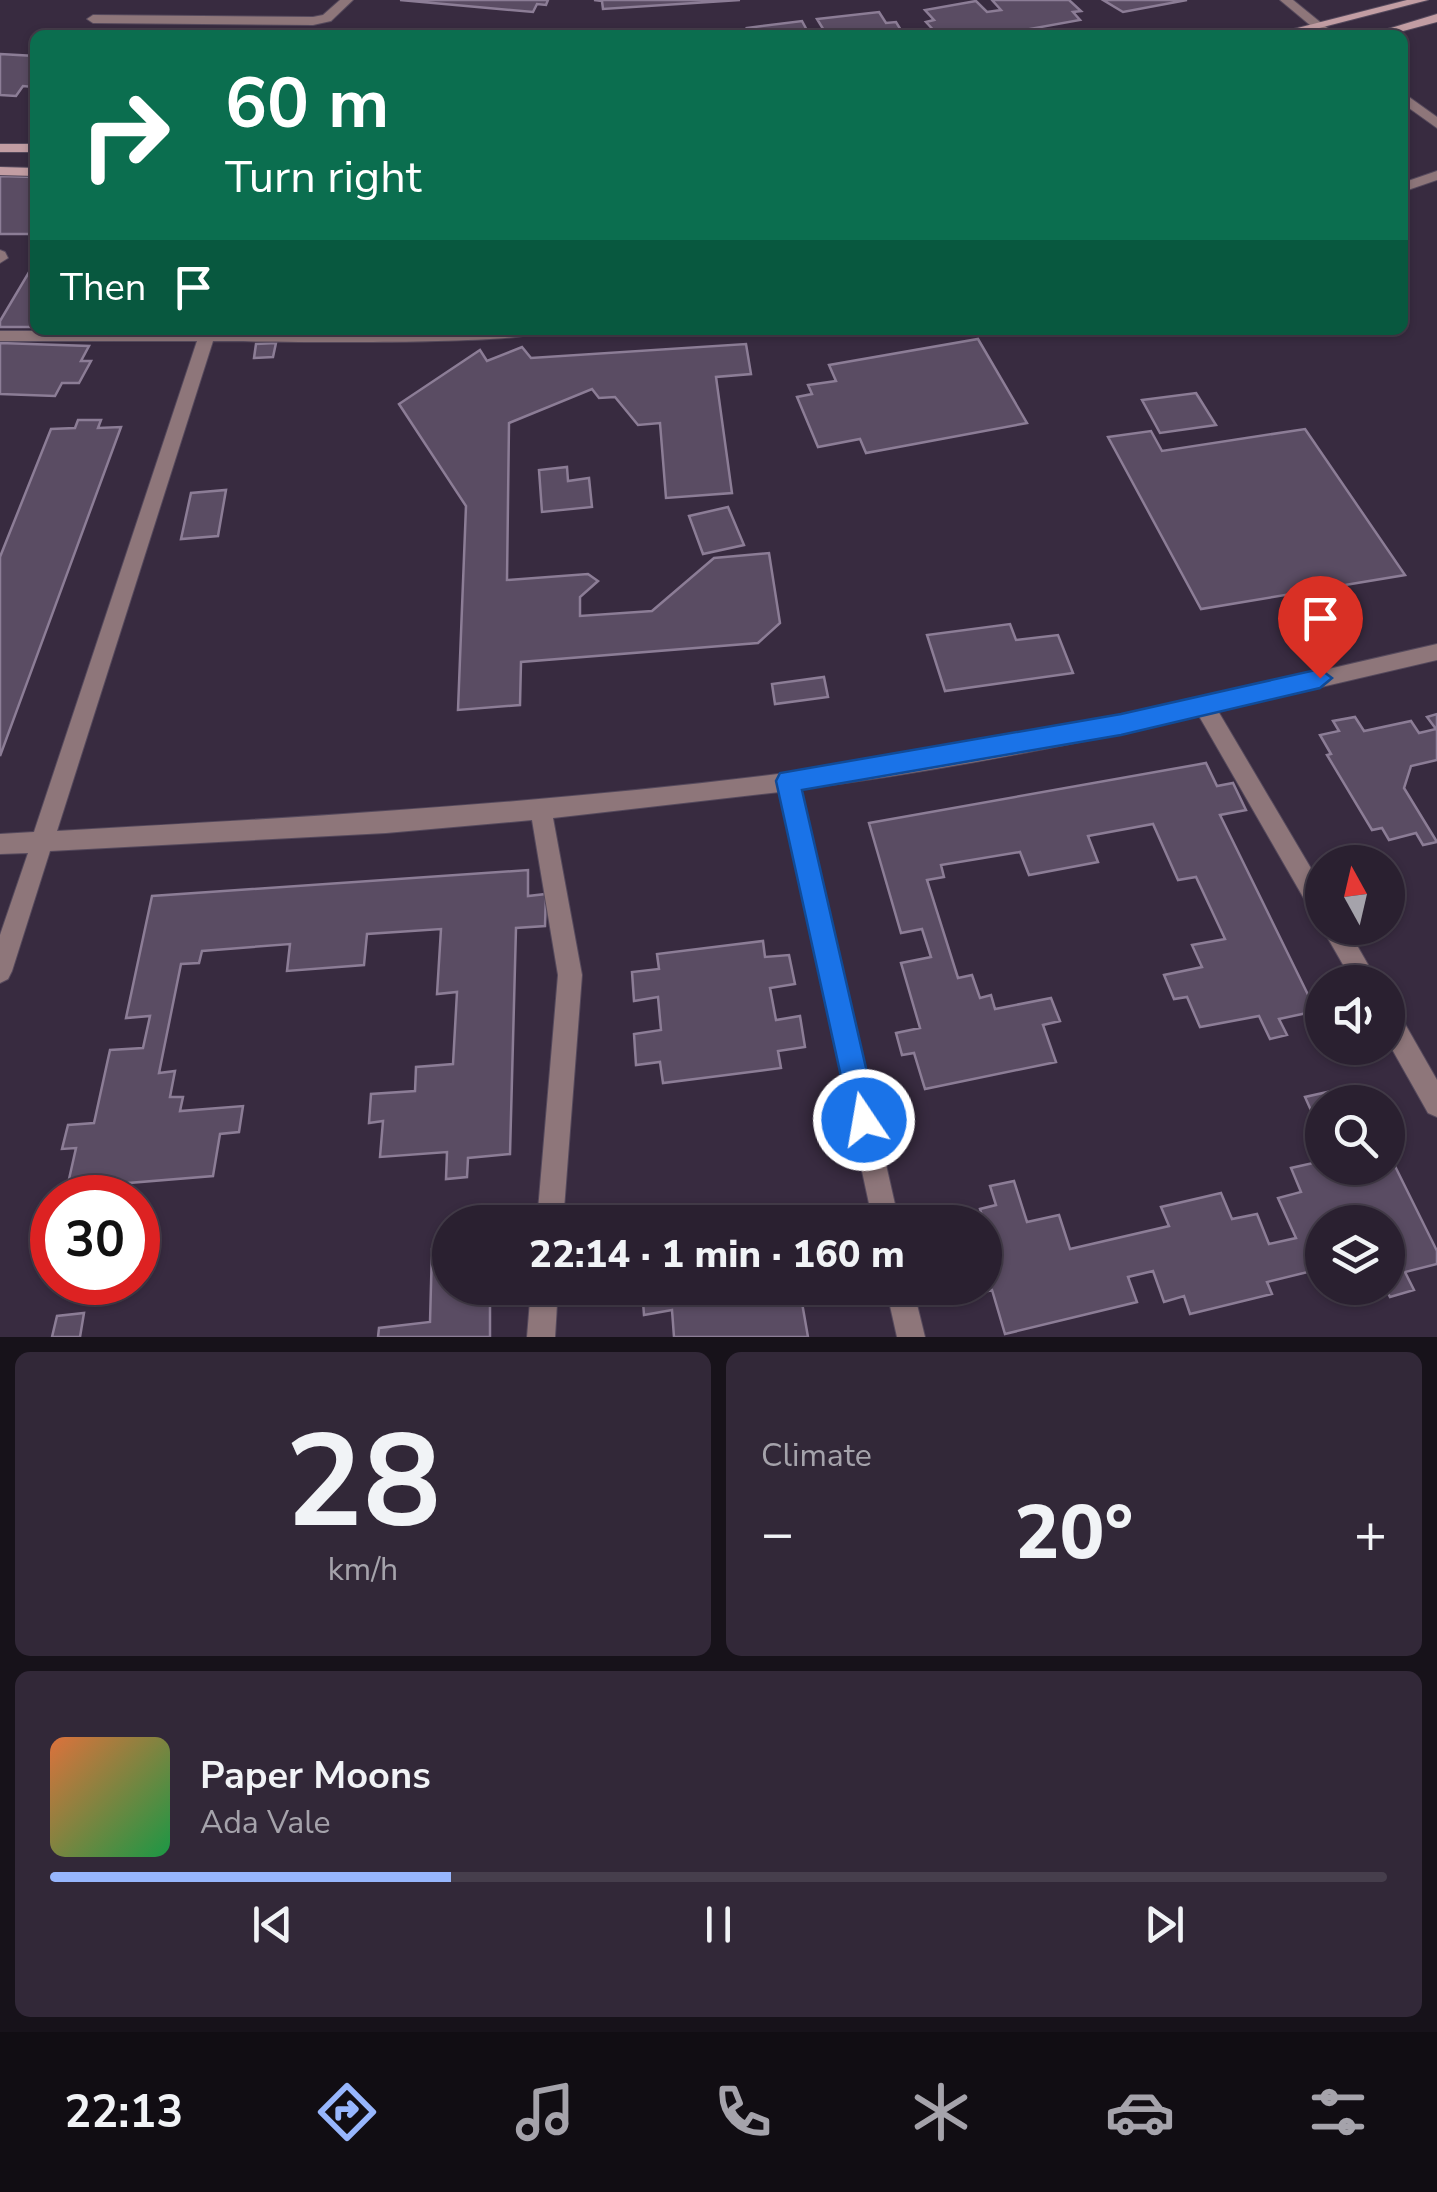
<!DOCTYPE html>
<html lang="en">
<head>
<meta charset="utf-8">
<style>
	:root { --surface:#2a2030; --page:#322838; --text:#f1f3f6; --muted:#a5a3ab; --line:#463e4c; --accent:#97b6fd }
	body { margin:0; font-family:"Nunito Sans",sans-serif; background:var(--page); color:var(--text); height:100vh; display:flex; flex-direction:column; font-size:38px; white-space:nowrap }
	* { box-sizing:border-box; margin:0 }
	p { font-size:32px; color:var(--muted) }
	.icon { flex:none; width:55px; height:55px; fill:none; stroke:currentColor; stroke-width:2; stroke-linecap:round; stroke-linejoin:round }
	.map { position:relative; height:1337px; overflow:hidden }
	.details { display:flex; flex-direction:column; gap:15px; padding:15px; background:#17121a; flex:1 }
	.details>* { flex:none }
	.hud { position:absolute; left:30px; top:30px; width:1378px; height:305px; border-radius:15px; box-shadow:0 2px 8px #0004,0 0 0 2px var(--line); background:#0b6e4f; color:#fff; overflow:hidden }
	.needle { width:65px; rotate:352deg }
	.tools { position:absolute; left:1305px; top:845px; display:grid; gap:20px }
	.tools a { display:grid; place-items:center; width:100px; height:100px; border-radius:50%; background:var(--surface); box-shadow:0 2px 8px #0004,0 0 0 2px var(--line); font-size:50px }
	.speed { position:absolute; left:30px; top:1175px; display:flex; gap:20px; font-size:50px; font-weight:700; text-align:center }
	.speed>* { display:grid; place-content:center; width:130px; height:130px; border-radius:50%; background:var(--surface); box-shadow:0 2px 8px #0004,0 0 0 2px var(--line); line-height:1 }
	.speed .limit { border:15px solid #d22; background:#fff; color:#111 }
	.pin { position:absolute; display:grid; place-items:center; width:85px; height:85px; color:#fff; margin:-102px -42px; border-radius:50% 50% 50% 0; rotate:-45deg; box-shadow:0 0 10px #0007 }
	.pin .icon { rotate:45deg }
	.me { position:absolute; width:110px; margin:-55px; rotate:348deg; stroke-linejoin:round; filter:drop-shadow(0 0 8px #0008) }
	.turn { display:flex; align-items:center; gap:35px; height:210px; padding:0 30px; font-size:45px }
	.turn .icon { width:130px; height:130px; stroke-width:2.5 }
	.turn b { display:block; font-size:70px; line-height:85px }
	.then { display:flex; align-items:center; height:95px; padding:0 30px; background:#0003; gap:20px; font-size:38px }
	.big { font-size:75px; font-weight:800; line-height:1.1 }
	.details .widget { flex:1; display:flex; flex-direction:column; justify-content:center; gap:15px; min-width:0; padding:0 35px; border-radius:15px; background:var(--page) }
	.details .dial { align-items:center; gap:0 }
	.dial b { font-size:130px; line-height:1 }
	.song { display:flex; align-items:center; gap:30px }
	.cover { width:120px; height:120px; border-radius:15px; background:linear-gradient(135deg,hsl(20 70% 55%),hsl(140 70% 35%)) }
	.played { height:10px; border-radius:5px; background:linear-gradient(90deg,var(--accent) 30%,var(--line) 30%) }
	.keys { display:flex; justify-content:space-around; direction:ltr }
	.heat { display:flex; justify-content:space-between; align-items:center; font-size:55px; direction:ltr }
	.details .tiles { flex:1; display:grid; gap:15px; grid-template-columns:1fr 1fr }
	.widget:last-child { grid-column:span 2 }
	.trip { position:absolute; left:432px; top:1205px; width:570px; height:100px; border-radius:50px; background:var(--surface); box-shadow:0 2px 8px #0004,0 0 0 2px var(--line); font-weight:800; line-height:100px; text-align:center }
	.dock { display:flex; height:160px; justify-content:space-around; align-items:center; background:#110d13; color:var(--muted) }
	.dock .icon { width:70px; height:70px }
	.dock .active { color:var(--accent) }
	.dock b { font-size:45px; color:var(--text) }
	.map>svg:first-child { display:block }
	.building { fill:#5a4c63; stroke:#8c7d96; stroke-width:2.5 }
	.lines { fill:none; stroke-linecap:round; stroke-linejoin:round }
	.lane-casing { stroke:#55495c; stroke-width:2 }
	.street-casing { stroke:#55495c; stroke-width:2 }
	.secondary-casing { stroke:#55495c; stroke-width:2 }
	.lane { fill:#8e767a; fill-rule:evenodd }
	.street { fill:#8e767a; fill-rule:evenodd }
	.secondary { fill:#c29da3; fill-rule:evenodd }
	.route { fill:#1a73e8; stroke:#114b97; stroke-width:2.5 }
</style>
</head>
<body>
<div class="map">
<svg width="1437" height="1337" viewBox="0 0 1437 1337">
	<rect width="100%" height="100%" fill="#382b40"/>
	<g class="building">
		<polygon points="400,0 548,0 546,5 537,4 533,12"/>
		<polygon points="594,0 740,0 603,9 602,1"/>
		<polygon points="992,0 1069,0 1081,11 1073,12 1080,20 997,35 938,35 926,22 934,20 925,10 976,1 987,12 1001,10"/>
		<polygon points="1103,0 1187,0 1123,12"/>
		<polygon points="879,12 886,23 896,22 904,35 750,35 747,28 802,21 809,34 825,32 817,19"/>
		<polygon points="0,54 35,56 33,87 23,86 16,96 0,95"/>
		<polygon points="0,176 35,177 35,234 0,234"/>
		<polygon points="35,262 35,327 0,327 0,321"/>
		<polygon points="978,339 1027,423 866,453 860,439 818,447 797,397 812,394 808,385 836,381 829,365"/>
		<polygon points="0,343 89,346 81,361 91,361 79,383 62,383 55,396 0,394"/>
		<polygon points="276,343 273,357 254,358 256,344"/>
		<polygon points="746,344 751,374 716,377 732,493 666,498 660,423 638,425 615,397 599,398 592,389 509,423 507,580 588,574 598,581 580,597 580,616 652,611 714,558 769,553 780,623 758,643 521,662 520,705 458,710 466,506 399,404 480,350 487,361 522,347 531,358"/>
		<polygon points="1196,393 1216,425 1160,433 1142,400"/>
		<polygon points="78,420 101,420 98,428 121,427 0,756 0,557 51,429 75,428"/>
		<polygon points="1305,429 1405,575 1201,609 1108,437 1151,431 1162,451"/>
		<polygon points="567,467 568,481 589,478 592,507 542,512 539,470"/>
		<polygon points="226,490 218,536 181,539 191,493"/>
		<polygon points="728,507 744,545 703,554 689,516"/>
		<polygon points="1010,624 1016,640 1058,635 1073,673 945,691 927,635"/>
		<polygon points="824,677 828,697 775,704 772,684"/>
		<polygon points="1437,714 1437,760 1411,766 1404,788 1437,842 1423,845 1416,833 1389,840 1382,828 1372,830 1327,755 1331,754 1320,735 1339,731 1333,721 1355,717 1364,731 1411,721 1419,733 1436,729 1427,717"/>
		<polygon points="1206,763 1217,786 1233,783 1246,810 1220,815 1316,1011 1279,1019 1287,1035 1270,1039 1259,1016 1200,1027 1187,997 1174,999 1164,975 1202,967 1192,945 1225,939 1196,877 1178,880 1153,824 1088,836 1098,862 1029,875 1020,852 941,865 944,877 927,880 958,978 972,975 980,998 991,995 995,1009 1051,998 1060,1021 1043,1025 1056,1062 925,1089 914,1053 902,1055 896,1033 920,1028 901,963 931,957 922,929 901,933 869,823"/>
		<polygon points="528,870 528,896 546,894 545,926 516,928 510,1154 468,1158 467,1177 446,1179 447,1152 380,1157 383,1121 369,1123 371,1094 415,1091 416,1067 453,1064 457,992 437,994 441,929 367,934 364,965 287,971 290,944 202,951 199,963 181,964 159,1073 175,1071 170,1097 183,1097 180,1111 243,1106 239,1132 220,1134 213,1176 67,1188 76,1148 62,1149 68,1125 94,1123 110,1050 143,1048 150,1016 126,1018 152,896"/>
		<polygon points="763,941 765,957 789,955 795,984 770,988 776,1020 800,1016 805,1047 778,1051 781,1068 663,1083 660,1062 636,1065 634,1034 661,1030 658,997 634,1001 632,972 659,969 657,954"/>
		<polygon points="1332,1091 1338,1102 1322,1102 1322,1135 1305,1097"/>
		<polygon points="1388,1152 1437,1251 1437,1264 1405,1272 1414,1290 1390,1297 1385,1288 1388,1222 1322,1222 1322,1275 1320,1269 1267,1282 1272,1294 1190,1314 1184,1296 1164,1302 1153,1271 1128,1277 1137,1302 1005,1334 992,1290 976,1294 974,1288 985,1288 985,1264 996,1261 980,1209 996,1205 990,1186 1014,1181 1027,1222 1059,1215 1070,1249 1169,1226 1161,1207 1221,1193 1232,1219 1257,1214 1269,1244 1296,1238 1278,1198 1301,1192 1291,1168 1322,1161 1322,1168 1388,1168"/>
		<polygon points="450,1247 450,1288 490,1288 490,1337 378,1337 379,1328 430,1322 432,1249"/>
		<polygon points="642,1288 828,1288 829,1293 801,1297 808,1337 674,1337 672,1310 644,1315"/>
		<polygon points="84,1313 80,1337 52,1337 57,1316"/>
	</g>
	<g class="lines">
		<defs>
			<g id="lane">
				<polygon points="0,250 5,252 8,258 0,263"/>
				<polygon points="0,331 115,331 123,336 115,341 0,341"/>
			</g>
			<g id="street">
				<polygon points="340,0 353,0 331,21 313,25 93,23 87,19 93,15 313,17 323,15"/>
				<polygon points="1280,0 1293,0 1336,35 1322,35"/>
				<polygon points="1402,92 1437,117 1437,128 1402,103"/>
				<polygon points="1437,171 1437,180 1402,192 1402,183"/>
				<path d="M109,330h438c-21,17 -287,11 -334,11l-156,490c274,-15 547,-31 819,-70 189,-27 375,-75 561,-117v16l-219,51 104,176v32l-8,-3 -115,-200c-131,30 -265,56 -398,73l98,433h-26l-93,-430 -227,26 29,157 -19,247h-26l21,-247 -26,-155 -146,13 -336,18 -38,120 -4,8 -8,4v-48l28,-82 -28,1v-20l34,-2 163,-491h-82l-8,-5z"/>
				<polygon points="1322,928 1347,928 1378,982 1353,982"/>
				<polygon points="1388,1007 1397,1010 1437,1080 1437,1117 1428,1113 1388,1042"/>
				<polygon points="531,1288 558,1288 555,1337 527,1337"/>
				<polygon points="886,1288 913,1288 925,1337 897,1337"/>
			</g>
			<g id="secondary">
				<polygon points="1407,0 1428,0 1292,35 1270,35"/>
				<polygon points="1437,14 1437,22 1388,35 1368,35"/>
				<rect x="0" y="144" width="35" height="8"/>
				<polygon points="0,167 35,168 35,176 0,175"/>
			</g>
		</defs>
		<use href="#lane" class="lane-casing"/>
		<use href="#street" class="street-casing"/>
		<use href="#secondary" class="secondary-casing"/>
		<use href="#lane" class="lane"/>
		<use href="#street" class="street"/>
		<use href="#secondary" class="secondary"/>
	</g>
	<polygon class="route" points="1320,669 1332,678 1320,688 1121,735 802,790 878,1120 874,1131 864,1135 853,1131 776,781 780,773 1121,714"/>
</svg>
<div class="tools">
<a><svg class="needle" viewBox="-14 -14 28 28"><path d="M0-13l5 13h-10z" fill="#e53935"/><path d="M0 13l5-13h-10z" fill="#a5a3ab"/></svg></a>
<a><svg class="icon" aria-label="sound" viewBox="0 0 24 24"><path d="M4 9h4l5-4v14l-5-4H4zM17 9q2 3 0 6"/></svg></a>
<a><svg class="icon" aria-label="search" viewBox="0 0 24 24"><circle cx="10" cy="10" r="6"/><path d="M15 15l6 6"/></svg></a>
<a><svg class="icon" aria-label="layers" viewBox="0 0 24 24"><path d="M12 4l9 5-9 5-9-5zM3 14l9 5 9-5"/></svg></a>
</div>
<div class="speed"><div class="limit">30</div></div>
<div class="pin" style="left:1320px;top:678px;background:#d93025"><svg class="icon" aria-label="arrive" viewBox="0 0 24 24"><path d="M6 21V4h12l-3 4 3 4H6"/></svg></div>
<svg class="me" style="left:864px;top:1120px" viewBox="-20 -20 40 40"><circle r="17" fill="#1a73e8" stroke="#fff" stroke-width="3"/><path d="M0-11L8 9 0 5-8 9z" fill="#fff"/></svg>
<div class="trip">22:14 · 1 min · 160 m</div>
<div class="hud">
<div class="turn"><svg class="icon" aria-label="right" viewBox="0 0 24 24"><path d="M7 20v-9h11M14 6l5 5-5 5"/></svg><div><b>60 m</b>Turn right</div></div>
<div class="then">Then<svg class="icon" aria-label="arrive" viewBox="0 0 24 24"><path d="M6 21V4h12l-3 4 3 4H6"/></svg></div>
</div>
</div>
<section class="details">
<div class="tiles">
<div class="widget dial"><b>28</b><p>km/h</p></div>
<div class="widget"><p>Climate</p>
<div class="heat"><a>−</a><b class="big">20°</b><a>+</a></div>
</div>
<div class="widget">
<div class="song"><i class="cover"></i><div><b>Paper Moons</b><p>Ada Vale</p></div></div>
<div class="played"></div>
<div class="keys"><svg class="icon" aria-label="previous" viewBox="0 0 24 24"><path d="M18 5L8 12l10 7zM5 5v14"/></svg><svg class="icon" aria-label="pause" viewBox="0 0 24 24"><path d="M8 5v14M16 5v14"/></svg><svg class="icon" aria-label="next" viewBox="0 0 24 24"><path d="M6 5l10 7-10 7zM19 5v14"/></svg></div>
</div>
</div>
</section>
<nav class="dock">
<b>22:13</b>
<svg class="icon active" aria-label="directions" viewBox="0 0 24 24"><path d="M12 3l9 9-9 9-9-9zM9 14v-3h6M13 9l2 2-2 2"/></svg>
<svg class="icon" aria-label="music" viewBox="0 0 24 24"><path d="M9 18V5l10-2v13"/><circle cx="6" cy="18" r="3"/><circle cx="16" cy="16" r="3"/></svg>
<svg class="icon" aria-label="phone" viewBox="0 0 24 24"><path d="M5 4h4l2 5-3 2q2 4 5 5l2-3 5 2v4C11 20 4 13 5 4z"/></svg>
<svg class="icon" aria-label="climate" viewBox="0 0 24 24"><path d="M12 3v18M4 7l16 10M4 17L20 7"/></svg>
<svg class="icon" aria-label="car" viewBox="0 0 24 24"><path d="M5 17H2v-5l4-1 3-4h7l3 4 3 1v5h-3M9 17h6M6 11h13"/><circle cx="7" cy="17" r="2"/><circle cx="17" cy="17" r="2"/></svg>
<svg class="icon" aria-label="filters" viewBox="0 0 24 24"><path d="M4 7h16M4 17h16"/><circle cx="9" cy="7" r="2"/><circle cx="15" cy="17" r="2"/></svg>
</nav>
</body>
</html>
